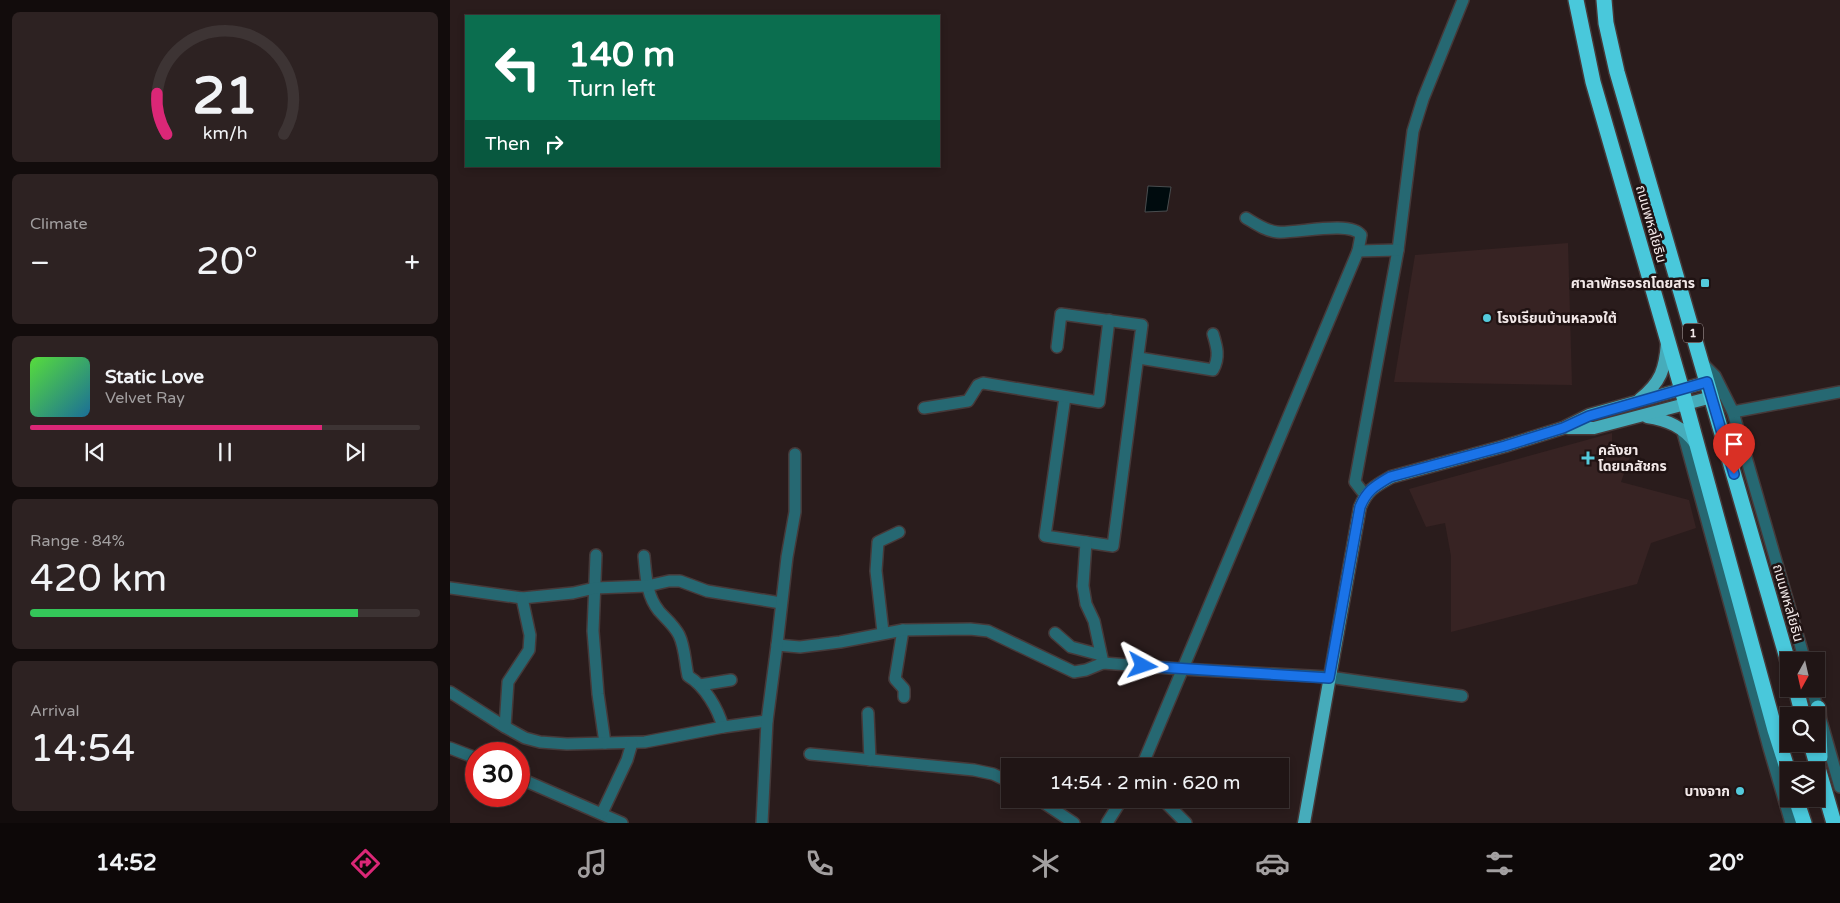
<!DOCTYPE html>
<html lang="en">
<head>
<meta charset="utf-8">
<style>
	:root { --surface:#201515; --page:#2d2222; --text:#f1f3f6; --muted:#a29fa0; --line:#3d3434; --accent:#db2777 }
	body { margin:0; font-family:"Varela Round","Noto Sans Thai",sans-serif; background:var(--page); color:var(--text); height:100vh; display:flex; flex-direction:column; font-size:19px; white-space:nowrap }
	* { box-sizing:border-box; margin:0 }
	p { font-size:16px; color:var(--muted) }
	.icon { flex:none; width:28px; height:28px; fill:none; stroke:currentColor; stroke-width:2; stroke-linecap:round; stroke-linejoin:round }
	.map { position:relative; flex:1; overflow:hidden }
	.details { display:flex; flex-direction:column; gap:12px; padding:12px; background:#120c0c; width:450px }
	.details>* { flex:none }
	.banner { position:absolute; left:15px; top:15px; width:475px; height:152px; border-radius:0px; box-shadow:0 2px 8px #0003,0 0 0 1px var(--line); background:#0b6e4f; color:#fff; overflow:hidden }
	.needle { width:32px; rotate:188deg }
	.buttons { position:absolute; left:1330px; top:652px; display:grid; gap:10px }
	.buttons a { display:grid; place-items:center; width:45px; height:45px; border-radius:0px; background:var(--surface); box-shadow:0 2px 8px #0003,0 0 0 1px var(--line); font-size:25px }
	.speed { position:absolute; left:15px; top:742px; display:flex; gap:10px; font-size:25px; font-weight:700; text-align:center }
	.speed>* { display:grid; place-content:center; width:65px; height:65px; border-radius:50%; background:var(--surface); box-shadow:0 2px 8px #0003,0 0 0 1px var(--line); line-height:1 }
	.speed .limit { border:8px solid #d22; background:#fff; color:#111 }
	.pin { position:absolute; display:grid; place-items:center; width:42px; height:42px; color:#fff; margin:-51px -21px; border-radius:50% 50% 50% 0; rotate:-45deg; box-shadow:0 0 5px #0007 }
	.pin .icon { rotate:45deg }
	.me { position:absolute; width:55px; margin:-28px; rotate:95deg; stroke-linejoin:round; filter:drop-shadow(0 0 4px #0008) }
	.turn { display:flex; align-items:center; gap:18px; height:105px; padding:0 20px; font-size:22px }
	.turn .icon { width:65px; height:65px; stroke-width:2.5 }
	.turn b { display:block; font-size:35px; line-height:42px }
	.then { display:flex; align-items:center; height:48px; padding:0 20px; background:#0003; gap:10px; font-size:19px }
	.big { font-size:38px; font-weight:600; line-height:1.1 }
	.details .widget { flex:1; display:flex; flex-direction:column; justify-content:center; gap:8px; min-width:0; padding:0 18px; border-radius:8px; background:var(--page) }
	.details .dial { align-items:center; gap:0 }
	.dial svg { height:130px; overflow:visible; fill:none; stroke:var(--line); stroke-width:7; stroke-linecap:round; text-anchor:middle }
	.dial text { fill:var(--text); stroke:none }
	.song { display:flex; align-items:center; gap:15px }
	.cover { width:60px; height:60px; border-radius:8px; background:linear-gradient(135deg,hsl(110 70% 55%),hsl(200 70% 35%)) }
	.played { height:5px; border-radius:2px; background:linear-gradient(90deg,var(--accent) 75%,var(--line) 75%) }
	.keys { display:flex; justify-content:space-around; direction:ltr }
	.heat { display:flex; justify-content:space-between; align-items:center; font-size:28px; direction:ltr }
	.charge { height:8px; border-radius:4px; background:linear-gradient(90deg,#34c759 84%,var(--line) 0) }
	.trip { position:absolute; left:551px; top:758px; width:288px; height:50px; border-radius:0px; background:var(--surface); box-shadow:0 2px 8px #0003,0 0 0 1px var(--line); font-weight:600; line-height:50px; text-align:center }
	.tabs { display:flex; height:80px; justify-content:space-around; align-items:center; background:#0d0808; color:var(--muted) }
	.tabs .icon { width:35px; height:35px }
	.tabs .on { color:var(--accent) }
	.tabs b { font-size:22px; color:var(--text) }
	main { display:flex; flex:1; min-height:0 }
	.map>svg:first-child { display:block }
	.built { fill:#372323 }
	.water { fill:#000b0e; stroke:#494d4f }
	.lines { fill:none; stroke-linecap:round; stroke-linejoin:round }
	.minor-casing { stroke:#463939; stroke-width:14 }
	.major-casing { stroke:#463939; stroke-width:15 }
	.highway-casing { stroke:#463939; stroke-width:18 }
	.minor { stroke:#266872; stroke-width:11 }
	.major { stroke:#46acbb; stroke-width:12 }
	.highway { stroke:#49c8db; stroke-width:15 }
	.route-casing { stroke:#114b97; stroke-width:12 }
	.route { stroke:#1a73e8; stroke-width:9 }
	.poi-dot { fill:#54cadc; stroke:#201313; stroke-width:2 }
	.labels { text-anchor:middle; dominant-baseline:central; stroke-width:5; stroke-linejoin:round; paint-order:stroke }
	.shield { fill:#201313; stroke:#b3a8a8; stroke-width:1 }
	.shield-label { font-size:12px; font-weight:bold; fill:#f2e8e8 }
	.street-label { font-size:14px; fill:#f2e8e8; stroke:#201313 }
	.poi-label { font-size:14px; font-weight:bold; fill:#f2e8e8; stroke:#201313; text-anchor:end }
</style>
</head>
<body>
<main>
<section class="details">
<div class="widget dial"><svg viewBox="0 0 100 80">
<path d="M14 69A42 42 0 1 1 86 69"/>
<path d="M14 69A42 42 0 0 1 8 44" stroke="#db2777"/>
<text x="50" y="56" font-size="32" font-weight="700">21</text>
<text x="50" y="72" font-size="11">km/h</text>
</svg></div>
<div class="widget"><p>Climate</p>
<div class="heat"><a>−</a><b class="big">20°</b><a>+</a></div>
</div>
<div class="widget">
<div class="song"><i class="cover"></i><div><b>Static Love</b><p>Velvet Ray</p></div></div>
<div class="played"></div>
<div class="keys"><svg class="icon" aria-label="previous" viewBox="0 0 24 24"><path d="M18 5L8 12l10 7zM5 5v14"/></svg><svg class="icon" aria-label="pause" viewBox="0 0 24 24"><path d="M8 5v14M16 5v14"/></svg><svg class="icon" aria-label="next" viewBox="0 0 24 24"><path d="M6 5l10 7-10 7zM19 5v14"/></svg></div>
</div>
<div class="widget"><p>Range · 84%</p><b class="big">420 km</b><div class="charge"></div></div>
<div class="widget"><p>Arrival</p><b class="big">14:54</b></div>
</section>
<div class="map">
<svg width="1390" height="823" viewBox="0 0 1390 823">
	<rect width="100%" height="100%" fill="#2a1c1c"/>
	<g class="built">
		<polygon points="1118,243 1122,385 944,382 965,255"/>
		<polygon points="1162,433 1162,444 1182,451 1171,482 1239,500 1246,528 1201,543 1187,584 1001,632 1001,556 995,523 976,527 959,489"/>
	</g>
	<polygon class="water" points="698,186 721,187 717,211 695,212"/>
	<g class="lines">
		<defs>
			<g id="minor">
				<path d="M796,218c10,6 20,13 31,14 18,2 73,-12 84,3l-3,16"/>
				<polyline points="607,347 611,314 692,325 663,546 595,536 615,397"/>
				<path d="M689,358l74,12c7,-13 4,-23 0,-36"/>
				<polyline points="1252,363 1265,376 1283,412 1355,661"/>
				<polyline points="474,408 518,401 528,385 533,383 649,402 659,320"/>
				<polyline points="1283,412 1390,392"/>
				<polyline points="1232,429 1319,748 1341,823"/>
				<polyline points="915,495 905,482 948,250 963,131 973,99 1013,0"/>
				<polyline points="636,542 633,586 636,604 644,621 653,663"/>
				<polyline points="146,555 143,631 148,694 155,743"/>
				<path d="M194,556c2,19 2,39 15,55 7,8 15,14 20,24 6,12 6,28 9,41 17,10 30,33 35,51"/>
				<polyline points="0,588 72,598 123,593 145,588 197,586 219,581 230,581 257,591 331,603"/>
				<polyline points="453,630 445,679 454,689 454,697"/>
				<polyline points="433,632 426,571 428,542 449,532"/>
				<polyline points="605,633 621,647 651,655"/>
				<polyline points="327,645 350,647 390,642 453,630 520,629 538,631 624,672 636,670 653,663 732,669 879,677 1012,696"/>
				<polyline points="250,685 281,680"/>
				<polyline points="1362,689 1390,787"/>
				<polyline points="0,692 55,727 75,738 90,742 117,744 195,742 273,727 317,721"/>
				<polyline points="418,713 420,760"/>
				<polyline points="55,727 58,682 79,650 80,635 72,598"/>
				<polyline points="0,748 26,758"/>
				<polyline points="360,754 524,770 543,774 560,782"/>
				<polyline points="692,766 908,251 948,250"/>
				<polyline points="69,778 172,823"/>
				<polyline points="588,799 624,823"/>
				<polyline points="712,799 736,823"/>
				<polyline points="152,813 177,760 182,743"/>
				<polyline points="312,823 317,721 327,645 337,557 345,512 345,454"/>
				<polyline points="657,823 672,799"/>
			</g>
			<g id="major">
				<path d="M1190,399c21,-17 25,-30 27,-56"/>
				<path d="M1197,417c21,3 36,10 49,27"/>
				<polyline points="1118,428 1144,428 1262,397"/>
				<path d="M854,823l56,-316c7,-17 15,-21 31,-30l114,-31 58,-18 26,-13 118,-33"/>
			</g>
			<g id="highway">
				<polyline points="1126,0 1143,82 1232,390 1325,730 1339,774"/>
				<polyline points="1154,0 1156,23 1167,72 1339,665"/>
				<polyline points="1346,689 1353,716"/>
				<polyline points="1368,708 1370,757"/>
				<polyline points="1361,744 1384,823"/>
				<polyline points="1346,799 1354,823"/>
			</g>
		</defs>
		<use href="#minor" class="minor-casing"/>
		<use href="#major" class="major-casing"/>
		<use href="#highway" class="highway-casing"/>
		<use href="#minor" class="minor"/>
		<use href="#major" class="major"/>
		<use href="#highway" class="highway"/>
	</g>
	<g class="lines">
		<defs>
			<path id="route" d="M693,666l186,12 31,-171c7,-17 15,-21 30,-30l115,-31 58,-18 26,-12 118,-34 27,92"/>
		</defs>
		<use href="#route" class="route-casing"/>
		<use href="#route" class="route"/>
	</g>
	<g class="poi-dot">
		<rect x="1250" y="278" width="10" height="10" rx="2.5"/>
		<circle cx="1037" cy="318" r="5"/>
		<path d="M1135.5 450.5h5v5h5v5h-5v5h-5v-5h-5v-5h5z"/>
		<circle cx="1290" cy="791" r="5"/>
	</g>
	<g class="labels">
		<rect class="shield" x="1233" y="323.5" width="20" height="19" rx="4"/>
		<g class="shield-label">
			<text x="1243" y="333">1</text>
		</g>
		<g class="street-label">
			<text transform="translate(1201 224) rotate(74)">ถนนพหลโยธิน</text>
			<text transform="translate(1338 603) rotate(74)">ถนนพหลโยธิน</text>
		</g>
		<g class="poi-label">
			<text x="1245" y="283">ศาลาพักรอรถโดยสาร</text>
			<text x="1047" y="318" text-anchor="start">โรงเรียนบ้านหลวงใต้</text>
			<text x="1148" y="450" text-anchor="start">คลังยา<tspan x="1148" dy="16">โดยเภสัชกร</tspan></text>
			<text x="1280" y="791">บางจาก</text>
		</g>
	</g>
</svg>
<div class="buttons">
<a><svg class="needle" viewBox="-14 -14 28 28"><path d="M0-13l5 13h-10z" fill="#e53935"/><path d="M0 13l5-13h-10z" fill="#a29fa0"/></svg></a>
<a><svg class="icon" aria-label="search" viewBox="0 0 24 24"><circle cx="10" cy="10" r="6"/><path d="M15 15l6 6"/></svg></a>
<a><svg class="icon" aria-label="layers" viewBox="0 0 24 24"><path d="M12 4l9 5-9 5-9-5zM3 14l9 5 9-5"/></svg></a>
</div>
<div class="speed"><div class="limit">30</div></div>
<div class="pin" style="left:1284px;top:474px;background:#d93025"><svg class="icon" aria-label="arrive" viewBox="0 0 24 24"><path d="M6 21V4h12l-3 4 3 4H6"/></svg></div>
<svg class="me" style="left:693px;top:666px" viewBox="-20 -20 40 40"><path d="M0-17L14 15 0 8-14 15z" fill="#1a73e8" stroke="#fff" stroke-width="4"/></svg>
<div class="trip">14:54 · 2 min · 620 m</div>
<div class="banner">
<div class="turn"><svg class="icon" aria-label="left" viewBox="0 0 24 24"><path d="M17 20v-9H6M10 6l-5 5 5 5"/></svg><div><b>140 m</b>Turn left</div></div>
<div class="then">Then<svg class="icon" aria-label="right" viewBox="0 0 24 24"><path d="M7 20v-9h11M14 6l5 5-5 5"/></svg></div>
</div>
</div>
</main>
<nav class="tabs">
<b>14:52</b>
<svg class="icon on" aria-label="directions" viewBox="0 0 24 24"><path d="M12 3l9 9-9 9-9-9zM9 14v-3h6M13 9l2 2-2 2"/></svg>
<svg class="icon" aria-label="music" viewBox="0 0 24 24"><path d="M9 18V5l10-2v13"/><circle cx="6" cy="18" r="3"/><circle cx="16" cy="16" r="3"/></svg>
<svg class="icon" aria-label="phone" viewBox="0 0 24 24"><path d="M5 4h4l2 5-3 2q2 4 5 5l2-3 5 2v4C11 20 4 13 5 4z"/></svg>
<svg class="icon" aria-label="climate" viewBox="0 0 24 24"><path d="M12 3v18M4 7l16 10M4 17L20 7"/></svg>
<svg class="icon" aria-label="car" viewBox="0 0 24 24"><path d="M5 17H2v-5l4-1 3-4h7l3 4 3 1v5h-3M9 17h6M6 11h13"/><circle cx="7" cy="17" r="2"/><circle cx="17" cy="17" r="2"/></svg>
<svg class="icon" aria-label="filters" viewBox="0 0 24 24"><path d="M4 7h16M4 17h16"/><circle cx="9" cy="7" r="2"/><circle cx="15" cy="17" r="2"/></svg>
<b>20°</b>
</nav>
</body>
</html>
